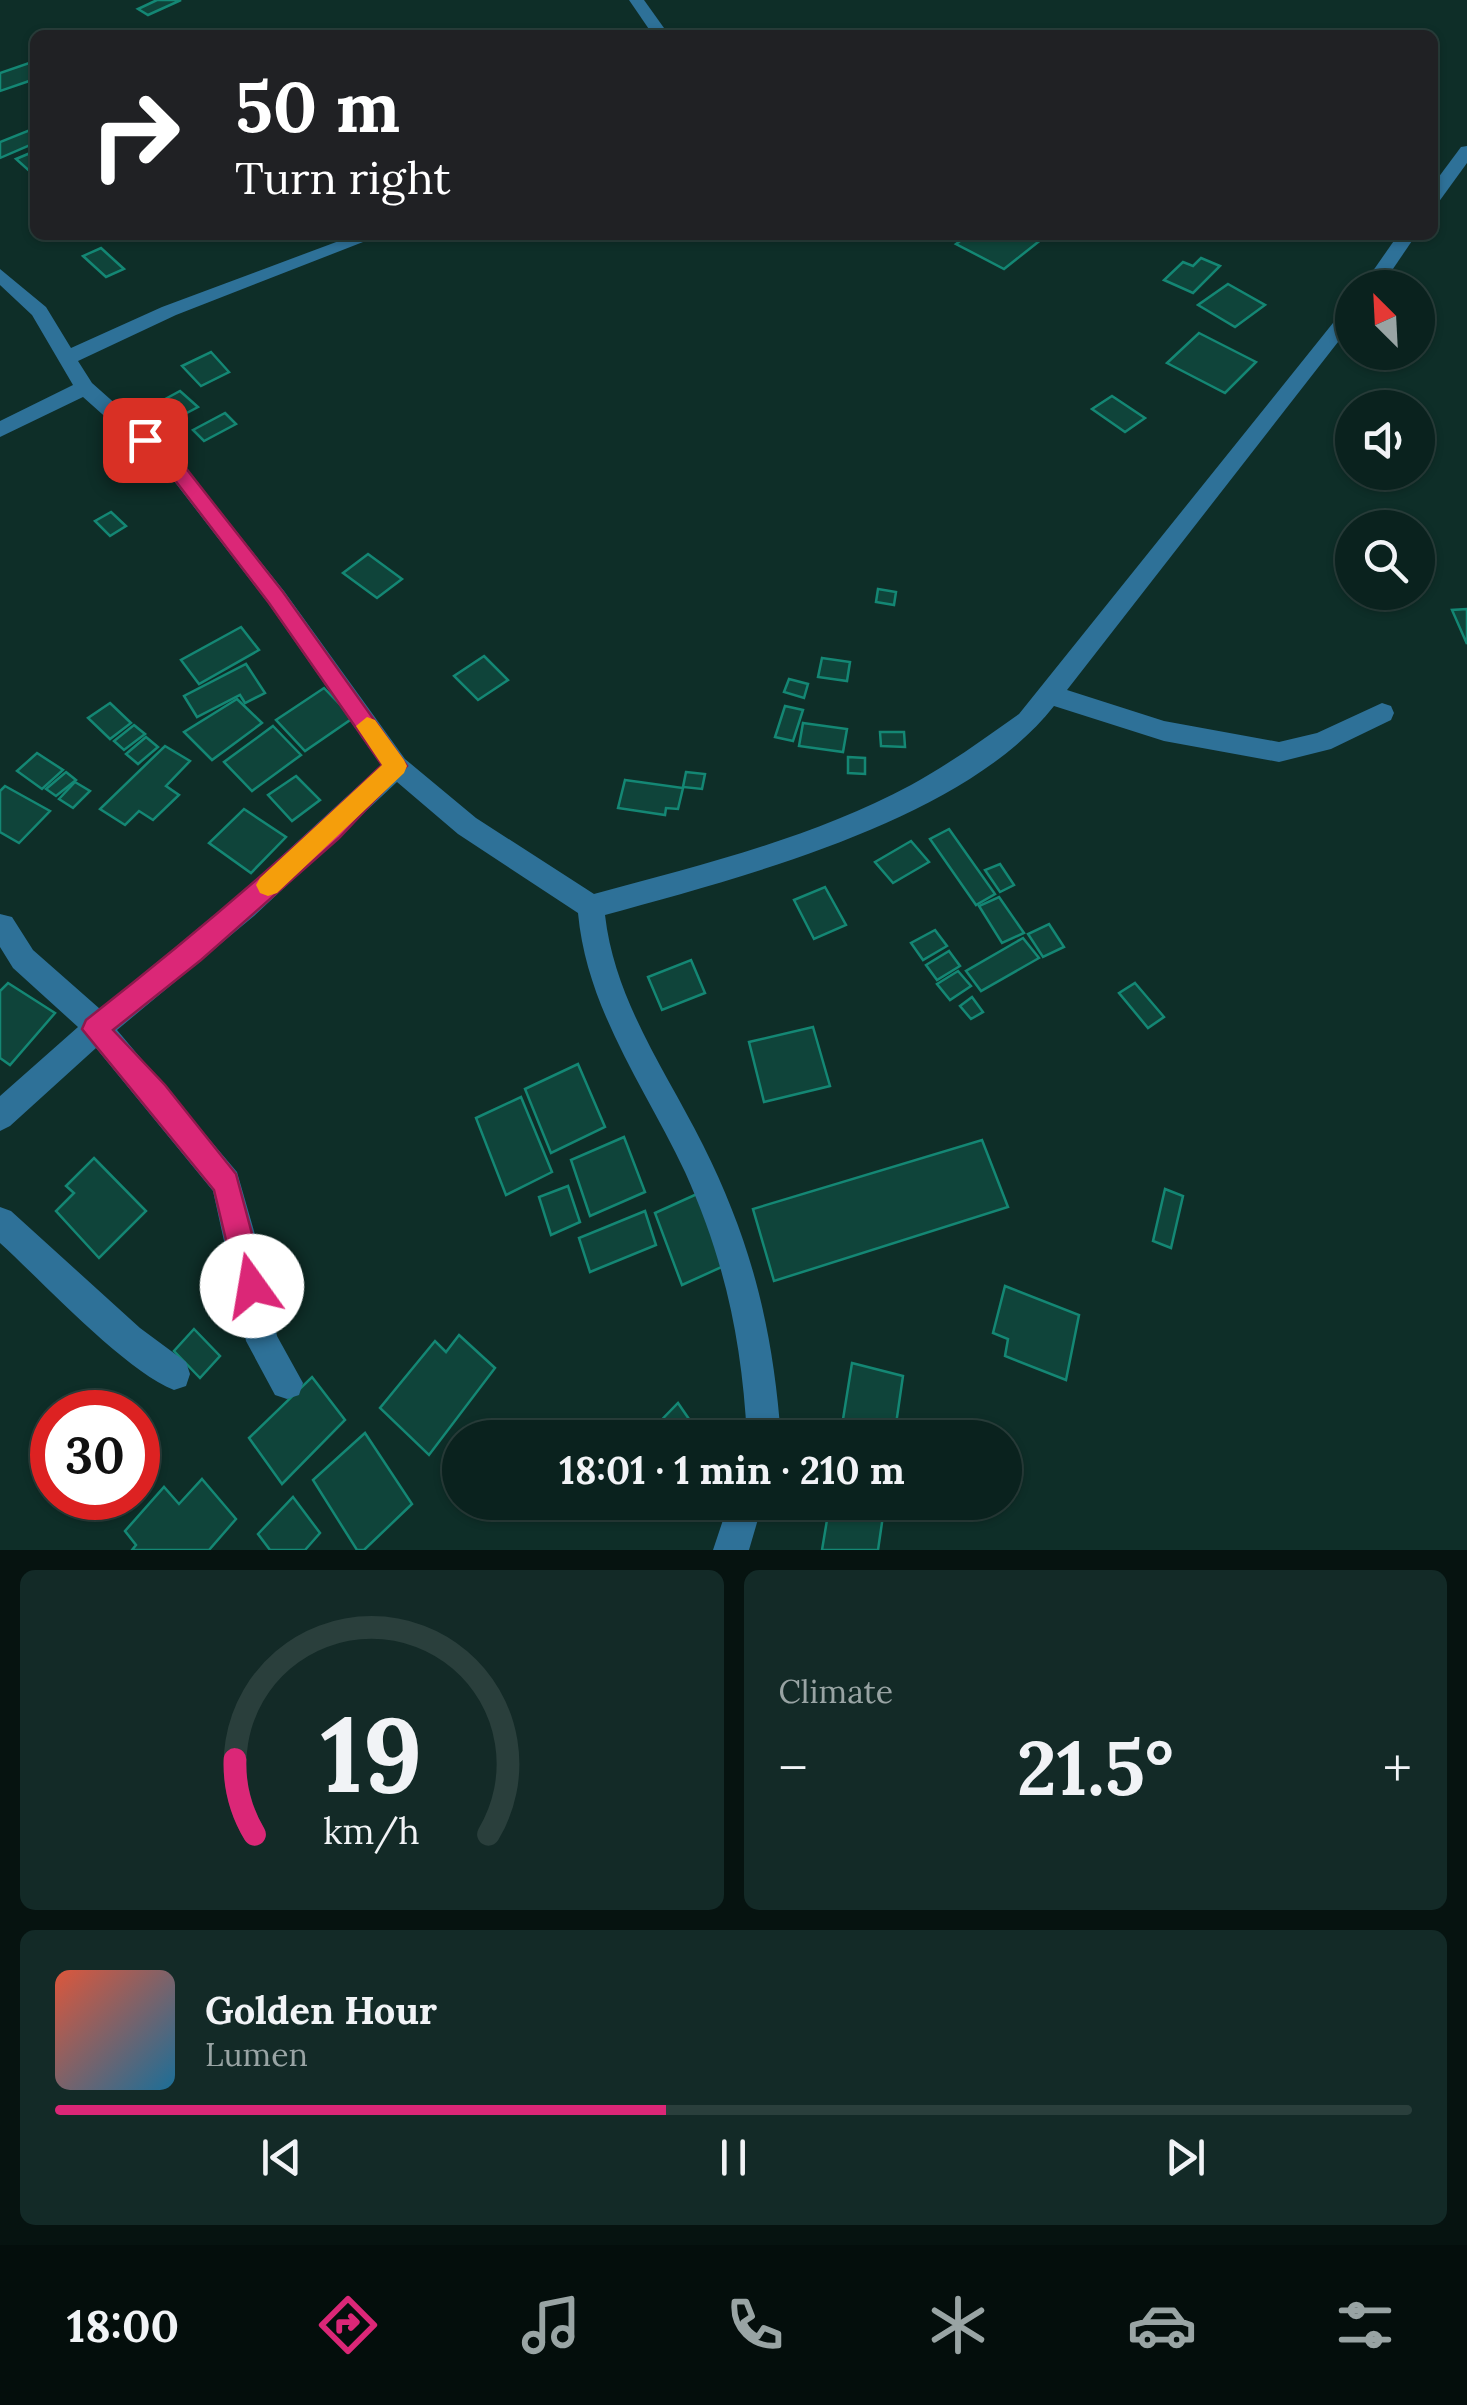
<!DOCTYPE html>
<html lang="en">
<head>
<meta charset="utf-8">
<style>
	:root { --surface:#0a221e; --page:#132a27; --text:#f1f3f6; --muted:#99a4a4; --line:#2a3f3c; --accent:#db2777 }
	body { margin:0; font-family:Lora,serif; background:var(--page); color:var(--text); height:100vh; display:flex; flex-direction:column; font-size:38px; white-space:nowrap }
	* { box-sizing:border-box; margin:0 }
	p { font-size:32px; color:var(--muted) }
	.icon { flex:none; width:55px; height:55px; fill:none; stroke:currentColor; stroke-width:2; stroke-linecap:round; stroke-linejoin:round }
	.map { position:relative; height:1550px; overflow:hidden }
	.sheet { display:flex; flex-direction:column; gap:20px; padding:20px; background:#061310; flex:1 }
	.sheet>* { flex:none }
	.banner { position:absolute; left:30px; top:30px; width:1408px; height:210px; border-radius:15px; box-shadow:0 2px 8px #0004,0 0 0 2px var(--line); background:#202124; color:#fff; overflow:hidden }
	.needle { width:65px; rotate:336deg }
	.tools { position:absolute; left:1335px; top:270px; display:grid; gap:20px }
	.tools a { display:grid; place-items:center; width:100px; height:100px; border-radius:50%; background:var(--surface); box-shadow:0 2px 8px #0004,0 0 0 2px var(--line); font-size:50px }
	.speed { position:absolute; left:30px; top:1390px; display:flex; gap:20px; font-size:50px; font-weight:700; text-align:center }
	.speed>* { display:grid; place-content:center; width:130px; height:130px; border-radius:50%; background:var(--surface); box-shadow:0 2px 8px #0004,0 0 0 2px var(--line); line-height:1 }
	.speed .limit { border:15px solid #d22; background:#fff; color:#111 }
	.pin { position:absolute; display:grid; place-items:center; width:85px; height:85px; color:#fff; margin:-42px; border-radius:20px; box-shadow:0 5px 15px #0006 }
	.me { position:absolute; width:110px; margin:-55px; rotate:347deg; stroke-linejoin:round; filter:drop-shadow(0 0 8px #0008) }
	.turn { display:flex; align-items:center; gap:35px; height:210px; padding:0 40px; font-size:45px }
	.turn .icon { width:130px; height:130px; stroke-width:2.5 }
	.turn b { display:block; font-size:70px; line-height:85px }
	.big { font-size:75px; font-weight:700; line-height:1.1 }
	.sheet .widget { flex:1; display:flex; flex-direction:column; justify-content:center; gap:15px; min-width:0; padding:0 35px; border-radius:15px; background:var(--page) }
	.sheet .dial { align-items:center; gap:0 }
	.dial svg { height:260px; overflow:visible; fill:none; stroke:var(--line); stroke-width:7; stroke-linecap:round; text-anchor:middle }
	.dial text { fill:var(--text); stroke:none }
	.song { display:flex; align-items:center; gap:30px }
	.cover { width:120px; height:120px; border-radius:15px; background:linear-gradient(135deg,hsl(10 70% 55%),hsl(200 70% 35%)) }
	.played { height:10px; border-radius:5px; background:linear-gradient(90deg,var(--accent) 45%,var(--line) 45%) }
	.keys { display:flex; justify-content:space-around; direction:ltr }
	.heat { display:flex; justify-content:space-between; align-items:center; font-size:55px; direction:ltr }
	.sheet .tiles { flex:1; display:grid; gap:20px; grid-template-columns:1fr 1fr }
	.widget:last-child { grid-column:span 2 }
	.trip { position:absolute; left:442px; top:1420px; width:580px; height:100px; border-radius:50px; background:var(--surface); box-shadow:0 2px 8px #0004,0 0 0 2px var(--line); font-weight:700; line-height:100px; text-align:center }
	.dock { display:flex; height:160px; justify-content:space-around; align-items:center; background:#040e0c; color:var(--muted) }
	.dock .icon { width:70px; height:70px }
	.dock .current { color:var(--accent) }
	.dock b { font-size:45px; color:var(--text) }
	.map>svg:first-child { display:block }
	.building { fill:#0f443a; stroke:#148774; stroke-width:2.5 }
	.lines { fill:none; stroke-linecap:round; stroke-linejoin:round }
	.minor { fill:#2e7198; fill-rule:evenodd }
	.route { fill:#db2777; stroke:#8e194d; stroke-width:2.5 }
	.slow { fill:#f59e0b }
</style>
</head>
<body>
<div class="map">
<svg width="1467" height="1550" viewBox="0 0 1467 1550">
	<rect width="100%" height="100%" fill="#0e2e28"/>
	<g class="building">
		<polygon points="157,0 181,0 148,15 138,9"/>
		<polygon points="35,61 35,79 0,91 0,73"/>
		<polygon points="35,128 35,143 0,158 0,142"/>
		<polygon points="35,151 35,176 16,159"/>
		<polygon points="968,235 1047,235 1004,269 956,244"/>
		<polygon points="101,248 124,269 106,277 83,256"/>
		<polygon points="1201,258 1220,266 1193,293 1164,280 1183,262 1193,266"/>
		<polygon points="1228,284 1265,305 1235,327 1198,305"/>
		<polygon points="1199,333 1256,362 1225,393 1167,363"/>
		<polygon points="211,352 229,372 201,386 182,366"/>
		<polygon points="180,391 198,407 164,425 147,409"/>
		<polygon points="1112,396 1145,418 1125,432 1092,409"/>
		<polygon points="225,413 236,424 204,441 193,430"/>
		<polygon points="111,512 126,526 110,536 95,521"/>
		<polygon points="368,554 402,579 377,598 343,573"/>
		<polygon points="878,589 896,592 894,605 876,602"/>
		<polygon points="1467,609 1467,644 1452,610"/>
		<polygon points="241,627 259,650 199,684 181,660"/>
		<polygon points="484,656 508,680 478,700 454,676"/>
		<polygon points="822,658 850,662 847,681 818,677"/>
		<polygon points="246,664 265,693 245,703 240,695 197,717 184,696"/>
		<polygon points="789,679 808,684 804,698 784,692"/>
		<polygon points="324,688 353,718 305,751 276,720"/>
		<polygon points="237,699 262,723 212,760 184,732"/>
		<polygon points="110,703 131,723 110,739 88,718"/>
		<polygon points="785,706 803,710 793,741 775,737"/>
		<polygon points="803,723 847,729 843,752 799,746"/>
		<polygon points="134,725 145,734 124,750 114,741"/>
		<polygon points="273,726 301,755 252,791 224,762"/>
		<polygon points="880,732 904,732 905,747 881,746"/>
		<polygon points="146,737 158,747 138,764 126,754"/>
		<polygon points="165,746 190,761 166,786 179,795 153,820 139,811 125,825 100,809"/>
		<polygon points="37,753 63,770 42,789 17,771"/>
		<polygon points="848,757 865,758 865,774 848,773"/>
		<polygon points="66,772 76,780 56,796 46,789"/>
		<polygon points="686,772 705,774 702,789 683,787"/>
		<polygon points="296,776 320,800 292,821 268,795"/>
		<polygon points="625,780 683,788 678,809 666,808 665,815 618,808"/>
		<polygon points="75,782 90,791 73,808 59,799"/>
		<polygon points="5,786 50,811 19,843 0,832 0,791"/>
		<polygon points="244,809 286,837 251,873 209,843"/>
		<polygon points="949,829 995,894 976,905 930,839"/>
		<polygon points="911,841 929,862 893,883 875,862"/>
		<polygon points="1000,864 1014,885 1000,892 985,870"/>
		<polygon points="825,887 846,925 814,939 794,900"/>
		<polygon points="999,897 1024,933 1002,943 979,906"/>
		<polygon points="1049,924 1064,947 1043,957 1028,934"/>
		<polygon points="935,930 947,946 923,960 911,943"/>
		<polygon points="1023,938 1039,958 981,991 966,971"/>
		<polygon points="949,951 960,966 937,980 926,965"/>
		<polygon points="691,960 705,993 662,1010 648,977"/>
		<polygon points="958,971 971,986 950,1000 937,984"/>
		<polygon points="8,983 55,1013 10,1065 0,1058 0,991"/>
		<polygon points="1135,983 1164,1017 1148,1028 1119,993"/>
		<polygon points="972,997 983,1012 971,1019 960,1006"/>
		<polygon points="813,1027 830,1086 764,1102 749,1042"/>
		<polygon points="578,1064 605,1127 551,1153 525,1089"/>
		<polygon points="521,1097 552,1172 506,1195 476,1118"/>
		<polygon points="624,1137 645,1192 590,1216 571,1160"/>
		<polygon points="982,1140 1008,1207 774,1281 753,1209"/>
		<polygon points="94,1158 146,1211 99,1258 56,1211 74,1193 66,1186"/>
		<polygon points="568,1186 580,1222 551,1235 539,1197"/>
		<polygon points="1165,1189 1183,1196 1171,1248 1153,1241"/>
		<polygon points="697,1194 726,1265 682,1285 655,1213"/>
		<polygon points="645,1211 656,1245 590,1272 579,1238"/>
		<polygon points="1005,1286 1079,1315 1066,1380 1005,1356 1008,1339 993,1333"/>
		<polygon points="194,1329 220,1356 200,1378 174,1351"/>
		<polygon points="459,1335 495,1368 429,1455 380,1408 435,1341 446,1352"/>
		<polygon points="852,1363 903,1376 894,1438 840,1438"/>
		<polygon points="312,1377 345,1420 282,1484 249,1438"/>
		<polygon points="678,1403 702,1438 644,1438"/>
		<polygon points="365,1433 412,1504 364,1550 357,1550 313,1480"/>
		<polygon points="202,1479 236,1519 209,1550 132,1550 136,1545 125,1531 164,1487 179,1504"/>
		<polygon points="293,1497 320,1533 305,1550 270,1550 258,1534"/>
		<polygon points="830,1502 885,1502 878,1550 822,1550"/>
	</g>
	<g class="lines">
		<g class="minor">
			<polygon points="629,0 644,0 669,35 653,35"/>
			<polygon points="1467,146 1467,163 1438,203 1432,204 1432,186 1461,147"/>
			<path d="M355,235h26l-205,80 -98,46 14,22 89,79 103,129 121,168 71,59 118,76c107,-29 218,-56 317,-109 38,-21 73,-46 108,-71l326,-406 7,-2v18l-285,366 97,31 115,21 38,-9 65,-30 9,3 3,7 -3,7 -60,29 -52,13 -115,-21 -110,-35c-90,115 -312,171 -449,209 10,86 60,154 98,230 49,98 70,184 78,293h-34c-5,-97 -22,-177 -62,-266 -40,-85 -98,-162 -107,-259l-120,-79 -61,-52 -143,134 -137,114 120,142 25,87 15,77 26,47 -4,12 -12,4 -12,-4 -29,-54 -33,-150 -117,-143 -86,78 -10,5v-35l78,-69 -65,-59 -13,-21v-33l12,3 21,33 67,59 135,-110 146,-134 -113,-162 -101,-131 -84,-75 -83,40v-16l73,-36 -41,-70 -32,-30v-16l46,38 25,41 91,-41z"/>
			<polygon points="1398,235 1416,235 1380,288 1361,288"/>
			<path d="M0,1207l11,4 129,117 46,34 4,12 -4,12 -12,4c-50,-20 -131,-108 -174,-147z"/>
			<polygon points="729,1502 763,1502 749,1550 713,1550"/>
		</g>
	</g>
	<path class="route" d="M145,434l36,28 102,130 124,174 -68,72 -138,122 -88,70 52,55 71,89 30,112 -4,10 -10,5 -10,-5 -5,-10 -23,-96 -132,-161 4,-9c102,-80 202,-164 296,-255l-113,-162 -101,-132 -30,-26 -3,-5z"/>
	<polygon class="slow" points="367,717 375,720 404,760 407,766 404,773 277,893 268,896 260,893 256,885 260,878 382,765 356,726"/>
</svg>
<div class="tools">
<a><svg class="needle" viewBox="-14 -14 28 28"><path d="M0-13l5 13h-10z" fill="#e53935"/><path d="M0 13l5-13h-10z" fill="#99a4a4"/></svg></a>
<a><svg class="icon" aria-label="sound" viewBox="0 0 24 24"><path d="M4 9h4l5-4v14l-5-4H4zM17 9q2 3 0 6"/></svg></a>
<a><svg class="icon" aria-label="search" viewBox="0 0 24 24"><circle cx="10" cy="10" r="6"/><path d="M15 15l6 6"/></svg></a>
</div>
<div class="speed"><div class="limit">30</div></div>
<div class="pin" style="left:145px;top:440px;background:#d93025"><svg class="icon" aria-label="arrive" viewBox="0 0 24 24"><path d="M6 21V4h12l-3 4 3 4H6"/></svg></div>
<svg class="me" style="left:252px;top:1286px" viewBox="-20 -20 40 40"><circle r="19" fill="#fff"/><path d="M0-13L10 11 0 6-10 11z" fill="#db2777"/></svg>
<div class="trip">18:01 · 1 min · 210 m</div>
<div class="banner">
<div class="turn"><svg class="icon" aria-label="right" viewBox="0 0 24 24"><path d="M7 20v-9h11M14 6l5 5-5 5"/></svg><div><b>50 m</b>Turn right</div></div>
</div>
</div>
<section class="sheet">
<div class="tiles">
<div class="widget dial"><svg viewBox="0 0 100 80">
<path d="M14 69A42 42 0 1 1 86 69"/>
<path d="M14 69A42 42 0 0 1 8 46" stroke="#db2777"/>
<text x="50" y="56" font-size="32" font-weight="700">19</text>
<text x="50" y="72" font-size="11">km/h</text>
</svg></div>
<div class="widget"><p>Climate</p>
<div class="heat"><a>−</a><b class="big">21.5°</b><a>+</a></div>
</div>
<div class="widget">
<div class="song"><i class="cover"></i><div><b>Golden Hour</b><p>Lumen</p></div></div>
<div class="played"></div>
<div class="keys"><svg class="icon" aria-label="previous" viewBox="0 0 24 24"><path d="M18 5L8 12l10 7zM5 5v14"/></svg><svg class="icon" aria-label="pause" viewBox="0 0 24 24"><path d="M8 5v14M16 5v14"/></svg><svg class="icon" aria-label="next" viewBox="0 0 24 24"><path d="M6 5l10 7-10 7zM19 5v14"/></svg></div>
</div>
</div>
</section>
<nav class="dock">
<b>18:00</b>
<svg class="icon current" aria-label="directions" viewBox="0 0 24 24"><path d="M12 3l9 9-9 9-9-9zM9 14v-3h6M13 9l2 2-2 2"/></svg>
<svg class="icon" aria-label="music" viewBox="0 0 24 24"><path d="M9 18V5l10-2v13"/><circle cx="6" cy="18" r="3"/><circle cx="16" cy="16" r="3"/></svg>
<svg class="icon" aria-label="phone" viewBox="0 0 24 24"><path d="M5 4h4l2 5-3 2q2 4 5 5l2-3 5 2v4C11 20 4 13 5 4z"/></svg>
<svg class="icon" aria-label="climate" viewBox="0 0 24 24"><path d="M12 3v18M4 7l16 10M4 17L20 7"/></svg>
<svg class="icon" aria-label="car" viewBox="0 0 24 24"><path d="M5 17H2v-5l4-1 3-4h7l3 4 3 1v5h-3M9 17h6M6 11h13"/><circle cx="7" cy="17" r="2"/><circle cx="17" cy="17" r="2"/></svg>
<svg class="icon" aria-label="filters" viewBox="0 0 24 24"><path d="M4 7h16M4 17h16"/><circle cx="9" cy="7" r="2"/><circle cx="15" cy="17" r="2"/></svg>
</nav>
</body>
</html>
